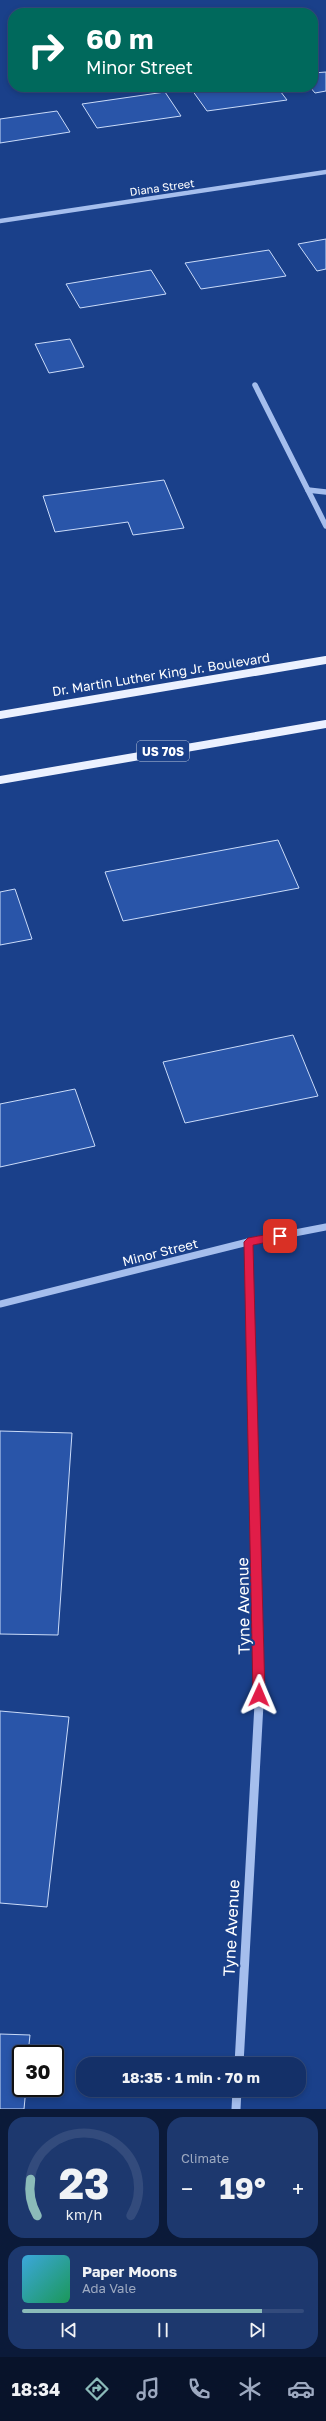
<!DOCTYPE html>
<html lang="en">
<head>
<meta charset="utf-8">
<style>
	:root { --surface:#143068; --page:#1d386e; --text:#f1f3f6; --muted:#9da9c0; --line:#334b7c; --accent:#8bbbb9 }
	body { margin:0; font-family:"Golos Text",sans-serif; background:var(--page); color:var(--text); height:100vh; display:flex; flex-direction:column; font-size:15px; white-space:nowrap }
	* { box-sizing:border-box; margin:0 }
	p { font-size:13px; color:var(--muted) }
	.icon { flex:none; width:22px; height:22px; fill:none; stroke:currentColor; stroke-width:2; stroke-linecap:round; stroke-linejoin:round }
	.map { position:relative; height:2109px; overflow:hidden }
	.sheet { display:flex; flex-direction:column; gap:8px; padding:8px; background:#0b1a39; flex:1 }
	.sheet>* { flex:none }
	.banner { position:absolute; left:8px; top:8px; width:310px; height:84px; border-radius:16px; box-shadow:0 2px 6px #0003,0 0 0 1px var(--line); background:#00695c; color:#fff; overflow:hidden }
	.speed { position:absolute; left:12px; top:2045px; display:flex; gap:8px; font-size:20px; font-weight:700; text-align:center }
	.speed>* { display:grid; place-content:center; width:52px; height:52px; border-radius:50%; background:var(--surface); box-shadow:0 2px 6px #0003,0 0 0 1px var(--line); line-height:1 }
	.speed .limit { border:2px solid #111; border-radius:6px; background:#fff; color:#111 }
	.pin { position:absolute; display:grid; place-items:center; width:34px; height:34px; color:#fff; margin:-17px; border-radius:8px; box-shadow:0 2px 6px #0006 }
	.me { position:absolute; width:44px; margin:-22px; rotate:1deg; stroke-linejoin:round; filter:drop-shadow(0 0 3px #0008) }
	.turn { display:flex; align-items:center; gap:14px; height:84px; padding:0 12px; font-size:18px }
	.turn .icon { width:52px; height:52px; stroke-width:2.5 }
	.turn b { display:block; font-size:28px; line-height:34px }
	.big { font-size:30px; font-weight:700; line-height:1.1 }
	.sheet .tile { flex:1; display:flex; flex-direction:column; justify-content:center; gap:6px; min-width:0; padding:0 14px; border-radius:16px; background:var(--page) }
	.sheet .dial { align-items:center; gap:0 }
	.dial svg { height:104px; overflow:visible; fill:none; stroke:var(--line); stroke-width:7; stroke-linecap:round; text-anchor:middle }
	.dial text { fill:var(--text); stroke:none }
	.song { display:flex; align-items:center; gap:12px }
	.cover { width:48px; height:48px; border-radius:6px; background:linear-gradient(135deg,hsl(200 70% 55%),hsl(150 70% 35%)) }
	.played { height:4px; border-radius:2px; background:linear-gradient(90deg,var(--accent) 85%,var(--line) 85%) }
	.keys { display:flex; justify-content:space-around; direction:ltr }
	.heat { display:flex; justify-content:space-between; align-items:center; font-size:22px; direction:ltr }
	.sheet .tiles { flex:1; display:grid; gap:8px; grid-template-columns:1fr 1fr }
	.tile:last-child { grid-column:span 2 }
	.trip { position:absolute; left:76px; top:2057px; width:230px; height:40px; border-radius:16px; background:var(--surface); box-shadow:0 2px 6px #0003,0 0 0 1px var(--line); font-weight:700; line-height:40px; text-align:center }
	.tabs { display:flex; height:64px; justify-content:space-around; align-items:center; background:#08132a; color:var(--muted) }
	.tabs .icon { width:28px; height:28px }
	.tabs .active { color:var(--accent) }
	.tabs b { font-size:18px; color:var(--text) }
	.map>svg:first-child { display:block }
	.building { fill:#2955a9; stroke:#cadbf9 }
	.lines { fill:none; stroke-linecap:round; stroke-linejoin:round }
	.minor-far3 { stroke:#a5beed; stroke-width:4.5 }
	.minor-far2 { stroke:#a5beed; stroke-width:5.5 }
	.minor-far1 { stroke:#a5beed; stroke-width:7 }
	.minor { stroke:#a5beed; stroke-width:9 }
	.major { stroke:#ebf1ff; stroke-width:8 }
	.route { fill:#e11d48; stroke:#92132f }
	.labels { text-anchor:middle; dominant-baseline:central; stroke-width:4; stroke-linejoin:round; paint-order:stroke }
	.far-street-label { font-size:11px; fill:#fff; stroke:#1a408a }
	.shield { fill:#1a408a; stroke:#bac6dc; stroke-width:1 }
	.shield-label { font-size:12px; font-weight:bold; fill:#fff }
	.street-label { font-size:13px; fill:#fff; stroke:#1a408a }
	.near-street-label { font-size:16px; fill:#fff; stroke:#1a408a }
</style>
</head>
<body>
<div class="map">
<svg width="326" height="2109" viewBox="0 0 326 2109">
	<rect width="100%" height="100%" fill="#1a408a"/>
	<g class="building">
		<polygon points="326,72 326,91 315,93 310,87 313,87 313,73"/>
		<polygon points="211,87 277,87 287,100 207,111 192,90"/>
		<polygon points="165,92 181,116 97,128 82,104"/>
		<polygon points="57,111 70,132 0,143 0,119"/>
		<polygon points="326,239 326,269 317,271 298,244"/>
		<polygon points="269,250 286,276 201,289 185,263"/>
		<polygon points="151,270 166,294 80,308 66,284"/>
		<polygon points="70,339 84,367 49,373 35,344"/>
		<polygon points="164,480 184,528 133,535 128,522 55,532 43,496"/>
		<polygon points="278,840 299,888 123,921 105,872"/>
		<polygon points="15,889 32,939 0,945 0,892"/>
		<polygon points="293,1035 318,1096 185,1123 163,1062"/>
		<polygon points="75,1089 95,1146 0,1167 0,1104"/>
		<polygon points="0,1431 72,1433 58,1635 0,1634"/>
		<polygon points="0,1711 69,1717 47,1907 0,1903"/>
		<polygon points="0,2034 30,2035 28,2054 21,2054 21,2088 26,2088 24,2109 0,2109"/>
	</g>
	<g class="lines">
		<polyline class="minor-far3" points="0,221 326,172"/>
		<g class="minor-far2">
			<polyline points="255,385 326,526"/>
			<polyline points="308,490 326,492"/>
		</g>
		<g class="minor-far1">
			<polyline points="248,1242 252,1397"/>
			<polyline points="0,1304 248,1242 326,1227"/>
		</g>
		<g class="minor">
			<polyline points="239,2064 260,1686 252,1396"/>
			<polyline points="236,2109 237,2090"/>
		</g>
		<g class="major">
			<polyline points="0,715 326,660"/>
			<polyline points="0,780 326,724"/>
		</g>
	</g>
	<polygon class="route" points="280,1232 284,1236 283,1239 253,1245 265,1695 259,1701 253,1695 244,1242 248,1238"/>
	<g class="labels">
		<g class="far-street-label">
			<text transform="translate(162 187) rotate(-8)">Diana Street</text>
		</g>
		<rect class="shield" x="137" y="741" width="52" height="20" rx="3"/>
		<g class="shield-label">
			<text x="163" y="751">US 70S</text>
		</g>
		<g class="street-label">
			<text transform="translate(161 674) rotate(-9)">Dr. Martin Luther King Jr. Boulevard</text>
			<text transform="translate(160 1252) rotate(-14)">Minor Street</text>
		</g>
		<g class="near-street-label">
			<text transform="translate(243 1606) rotate(-91)">Tyne Avenue</text>
			<text transform="translate(231 1928) rotate(-87)">Tyne Avenue</text>
		</g>
	</g>
</svg>
<div class="speed"><div class="limit">30</div></div>
<div class="pin" style="left:280px;top:1236px;background:#d93025"><svg class="icon" aria-label="arrive" viewBox="0 0 24 24"><path d="M6 21V4h12l-3 4 3 4H6"/></svg></div>
<svg class="me" style="left:259px;top:1695px" viewBox="-20 -20 40 40"><path d="M0-17L14 15 0 8-14 15z" fill="#e11d48" stroke="#fff" stroke-width="4"/></svg>
<div class="trip">18:35 · 1 min · 70 m</div>
<div class="banner">
<div class="turn"><svg class="icon" aria-label="right" viewBox="0 0 24 24"><path d="M7 20v-9h11M14 6l5 5-5 5"/></svg><div><b>60 m</b>Minor Street</div></div>
</div>
</div>
<section class="sheet">
<div class="tiles">
<div class="tile dial"><svg viewBox="0 0 100 80">
<path d="M14 69A42 42 0 1 1 86 69"/>
<path d="M14 69A42 42 0 0 1 9 41" stroke="#8bbbb9"/>
<text x="50" y="56" font-size="32" font-weight="700">23</text>
<text x="50" y="72" font-size="11">km/h</text>
</svg></div>
<div class="tile"><p>Climate</p>
<div class="heat"><a>−</a><b class="big">19°</b><a>+</a></div>
</div>
<div class="tile">
<div class="song"><i class="cover"></i><div><b>Paper Moons</b><p>Ada Vale</p></div></div>
<div class="played"></div>
<div class="keys"><svg class="icon" aria-label="previous" viewBox="0 0 24 24"><path d="M18 5L8 12l10 7zM5 5v14"/></svg><svg class="icon" aria-label="pause" viewBox="0 0 24 24"><path d="M8 5v14M16 5v14"/></svg><svg class="icon" aria-label="next" viewBox="0 0 24 24"><path d="M6 5l10 7-10 7zM19 5v14"/></svg></div>
</div>
</div>
</section>
<nav class="tabs">
<b>18:34</b>
<svg class="icon active" aria-label="directions" viewBox="0 0 24 24"><path d="M12 3l9 9-9 9-9-9zM9 14v-3h6M13 9l2 2-2 2"/></svg>
<svg class="icon" aria-label="music" viewBox="0 0 24 24"><path d="M9 18V5l10-2v13"/><circle cx="6" cy="18" r="3"/><circle cx="16" cy="16" r="3"/></svg>
<svg class="icon" aria-label="phone" viewBox="0 0 24 24"><path d="M5 4h4l2 5-3 2q2 4 5 5l2-3 5 2v4C11 20 4 13 5 4z"/></svg>
<svg class="icon" aria-label="climate" viewBox="0 0 24 24"><path d="M12 3v18M4 7l16 10M4 17L20 7"/></svg>
<svg class="icon" aria-label="car" viewBox="0 0 24 24"><path d="M5 17H2v-5l4-1 3-4h7l3 4 3 1v5h-3M9 17h6M6 11h13"/><circle cx="7" cy="17" r="2"/><circle cx="17" cy="17" r="2"/></svg>
</nav>
</body>
</html>
